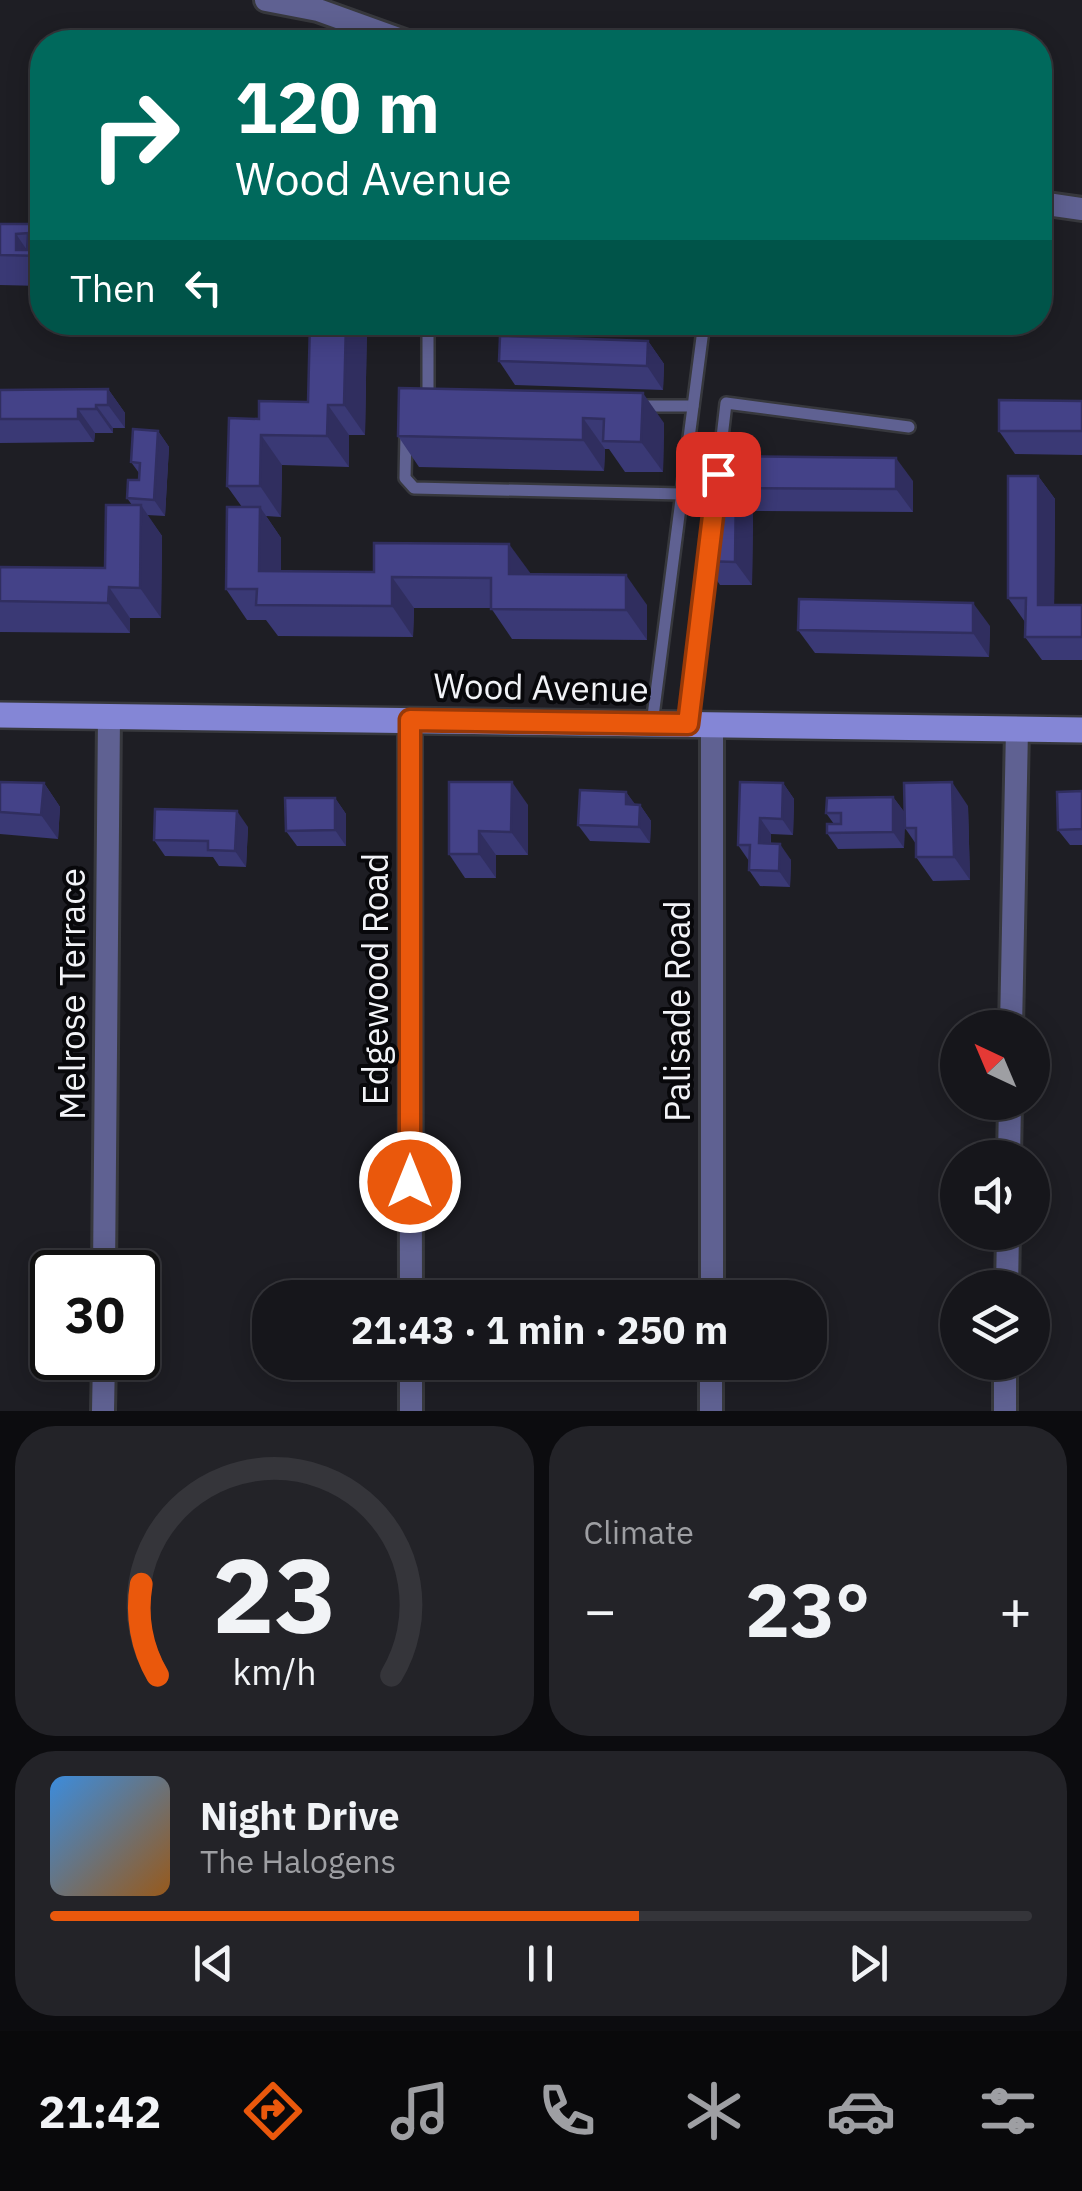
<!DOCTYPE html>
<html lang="en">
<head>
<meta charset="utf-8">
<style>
	:root { --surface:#16161b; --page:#232328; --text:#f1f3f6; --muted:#9e9fa3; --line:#35353a; --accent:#ea580c }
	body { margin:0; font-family:"IBM Plex Sans",sans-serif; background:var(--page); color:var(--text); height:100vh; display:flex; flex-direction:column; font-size:38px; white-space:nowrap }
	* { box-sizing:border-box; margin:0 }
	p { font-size:32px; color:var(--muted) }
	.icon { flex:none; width:55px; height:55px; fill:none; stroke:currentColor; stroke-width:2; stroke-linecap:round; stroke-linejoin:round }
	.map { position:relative; height:1411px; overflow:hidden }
	.details { display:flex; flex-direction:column; gap:15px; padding:15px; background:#0c0c0f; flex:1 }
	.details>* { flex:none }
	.hud { position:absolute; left:30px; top:30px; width:1022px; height:305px; border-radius:40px; box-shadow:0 5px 25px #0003,0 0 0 2px var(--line); background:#00695c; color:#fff; overflow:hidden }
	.needle { width:65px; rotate:316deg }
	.controls { position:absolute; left:940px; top:1010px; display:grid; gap:20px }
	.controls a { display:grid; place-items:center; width:110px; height:110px; border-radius:50%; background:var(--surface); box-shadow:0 5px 25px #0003,0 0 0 2px var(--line); font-size:50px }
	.speed { position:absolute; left:30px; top:1250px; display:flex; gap:20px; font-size:50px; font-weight:700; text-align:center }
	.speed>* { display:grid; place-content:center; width:130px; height:130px; border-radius:50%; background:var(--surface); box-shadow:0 5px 25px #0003,0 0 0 2px var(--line); line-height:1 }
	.speed .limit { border:5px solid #111; border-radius:15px; background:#fff; color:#111 }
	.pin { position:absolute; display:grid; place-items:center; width:85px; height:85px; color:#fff; margin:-42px; border-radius:20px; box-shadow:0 5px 15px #0006 }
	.me { position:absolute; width:110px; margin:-55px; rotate:0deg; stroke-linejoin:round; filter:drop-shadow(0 0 8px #0008) }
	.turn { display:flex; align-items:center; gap:35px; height:210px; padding:0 40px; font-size:45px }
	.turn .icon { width:130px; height:130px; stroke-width:2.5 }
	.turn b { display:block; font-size:70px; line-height:85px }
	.then { display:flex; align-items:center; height:95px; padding:0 40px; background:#0003; gap:20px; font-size:38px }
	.big { font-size:75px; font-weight:700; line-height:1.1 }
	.details .widget { flex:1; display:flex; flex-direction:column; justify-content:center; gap:15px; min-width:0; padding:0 35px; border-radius:40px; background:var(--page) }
	.details .dial { align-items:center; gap:0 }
	.dial svg { height:260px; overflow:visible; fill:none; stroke:var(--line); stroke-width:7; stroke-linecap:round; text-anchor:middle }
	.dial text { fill:var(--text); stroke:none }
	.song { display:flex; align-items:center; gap:30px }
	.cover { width:120px; height:120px; border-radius:15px; background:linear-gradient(135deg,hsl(210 70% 55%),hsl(30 70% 35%)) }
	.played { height:10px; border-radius:5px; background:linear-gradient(90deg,var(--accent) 60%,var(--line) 60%) }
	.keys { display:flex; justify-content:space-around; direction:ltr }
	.heat { display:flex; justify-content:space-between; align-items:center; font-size:55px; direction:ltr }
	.details .tiles { flex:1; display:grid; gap:15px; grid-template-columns:1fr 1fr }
	.widget:last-child { grid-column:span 2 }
	.trip { position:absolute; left:252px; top:1280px; width:575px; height:100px; border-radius:40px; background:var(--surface); box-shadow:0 5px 25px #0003,0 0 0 2px var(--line); font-weight:700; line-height:100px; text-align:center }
	.menu { display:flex; height:160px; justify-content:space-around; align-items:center; background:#09090b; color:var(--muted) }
	.menu .icon { width:70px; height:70px }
	.menu .selected { color:var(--accent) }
	.menu b { font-size:45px; color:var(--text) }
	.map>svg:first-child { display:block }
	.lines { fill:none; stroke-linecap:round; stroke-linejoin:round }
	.service-casing { stroke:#37383d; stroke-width:16 }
	.minor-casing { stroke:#37383d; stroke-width:28 }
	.secondary-casing { stroke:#37383d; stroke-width:30 }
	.service { stroke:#5f6192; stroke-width:11 }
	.minor { stroke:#5f6192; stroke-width:22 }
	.secondary { stroke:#8486d6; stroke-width:25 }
	.wall { fill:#3a3975 }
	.shaded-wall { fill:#302e5f }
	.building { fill:#444288; stroke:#302e5f; stroke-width:2.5; fill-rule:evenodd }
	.route-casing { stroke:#983908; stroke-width:25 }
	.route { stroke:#ea580c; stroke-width:18 }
	.labels { text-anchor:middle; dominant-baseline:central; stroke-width:8; stroke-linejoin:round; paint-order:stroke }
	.street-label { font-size:35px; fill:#f2f3f7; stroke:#08080b }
</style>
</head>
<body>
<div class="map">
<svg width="1082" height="1411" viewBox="0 0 1082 1411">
	<rect width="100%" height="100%" fill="#1e1e24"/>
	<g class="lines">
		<defs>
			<g id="service">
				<polyline points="428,399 428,323 704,325"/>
				<polyline points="640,406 693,406"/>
				<polyline points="406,434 405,478 414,488 682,494"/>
				<polyline points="718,472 726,403 909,427"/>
				<polyline points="652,724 704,322"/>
				<polyline points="688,724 708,555"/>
			</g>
			<g id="minor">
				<polyline points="266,0 318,10 407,42"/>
				<polyline points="1040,203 1082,209"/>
				<polyline points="410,721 411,1298"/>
				<polyline points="1011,1028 1017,729"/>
				<polyline points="1009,1158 1010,1102"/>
				<polyline points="104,1272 109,716"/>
				<polyline points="1007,1288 1008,1232"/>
				<polyline points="712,1298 712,725"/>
				<polyline points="411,1362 411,1411"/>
				<polyline points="103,1411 104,1358"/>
				<polyline points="711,1411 711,1362"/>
				<polyline points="1005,1411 1005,1362"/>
			</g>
			<polyline id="secondary" points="0,715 1082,730"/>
		</defs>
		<use href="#service" class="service-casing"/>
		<use href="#minor" class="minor-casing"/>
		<use href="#secondary" class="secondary-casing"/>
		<use href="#service" class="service"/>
		<use href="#minor" class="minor"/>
		<use href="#secondary" class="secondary"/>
	</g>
	<g class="wall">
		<polygon points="0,224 42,224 42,286 0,285"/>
		<polygon points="310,322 367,322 365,435 349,435 349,467 282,465 281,517 266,516 281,538 281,571 531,574 647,605 647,640 512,639 491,608 414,608 413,637 278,636 266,620 247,620 226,589 242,507 227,486 259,419 308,402"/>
		<polygon points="648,341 664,364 663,390 515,385 499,361"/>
		<polygon points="399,388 664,423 663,472 625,472 609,449 605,449 604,471 419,467 398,436"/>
		<polygon points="108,389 125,413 125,428 113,428 113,433 95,433 94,442 0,443 0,390"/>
		<polygon points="1082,401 1082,455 1015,454 999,431"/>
		<polygon points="158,431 169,447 165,516 147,515 162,536 161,618 130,618 130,633 0,632 0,567 105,568 132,505 127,498 139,480 139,473 131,462"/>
		<polygon points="1038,476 1055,499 1054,605 1082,605 1082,660 1042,660 1025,637 1025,622 1008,598"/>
		<polygon points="913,481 913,512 753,511 752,585 720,585 704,561 705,484"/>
		<polygon points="990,626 989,657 815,653 798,630"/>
		<polygon points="0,782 44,783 60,807 58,839 0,834"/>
		<polygon points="449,782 528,805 528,855 496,855 496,878 465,878 449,854"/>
		<polygon points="783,783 794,799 793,835 771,834 771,843 791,860 790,887 760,886 749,870 749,861 738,845"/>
		<polygon points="1082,791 1082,845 1070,845 1058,830"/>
		<polygon points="626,792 635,805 640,805 651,821 650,843 590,841 578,825"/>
		<polygon points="893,797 905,813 904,848 838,849 827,833 834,824 826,813"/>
		<polygon points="335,798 346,814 346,846 297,846 286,831"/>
		<polygon points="968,806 970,880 933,881 916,857 916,844 905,828"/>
		<polygon points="248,827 246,867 219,866 213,857 165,856 154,840"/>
	</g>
	<g class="shaded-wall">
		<polygon points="16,234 31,256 16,250"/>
		<polygon points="346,322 367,322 365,435 344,405"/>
		<polygon points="648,341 664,364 663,390 647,366"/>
		<polygon points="108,389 125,413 125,428 108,405"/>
		<polygon points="643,393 664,423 663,472 641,442"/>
		<polygon points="96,405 113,428 113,433 96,409"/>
		<polygon points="328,405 349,435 349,467 327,436"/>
		<polygon points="78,409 95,433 94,442 78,419"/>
		<polygon points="583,418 605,449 604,471 583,440"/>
		<polygon points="158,431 169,447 165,516 154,500"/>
		<polygon points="261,435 282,465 281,517 260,486"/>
		<polygon points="896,458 913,481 913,512 896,489"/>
		<polygon points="1038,476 1055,499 1054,629 1038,605"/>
		<polygon points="736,488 753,511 752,585 735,562"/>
		<polygon points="141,505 162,536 161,618 140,588"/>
		<polygon points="260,507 281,538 281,601 259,571"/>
		<polygon points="509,544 531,574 509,574"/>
		<polygon points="626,575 647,605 647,640 626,610"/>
		<polygon points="392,577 414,608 413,637 392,606"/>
		<polygon points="109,587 130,618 130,633 108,603"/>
		<polygon points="973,603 990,626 989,657 973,633"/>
		<polygon points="512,782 528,805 528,855 511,832"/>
		<polygon points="952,782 968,806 970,880 954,857"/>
		<polygon points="44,783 60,807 58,839 41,815"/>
		<polygon points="783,783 794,799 793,835 782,819"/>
		<polygon points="626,792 638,808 626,804"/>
		<polygon points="893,797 905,813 904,848 893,832"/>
		<polygon points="335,798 346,814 346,846 335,830"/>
		<polygon points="640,805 651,821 650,843 639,827"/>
		<polygon points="237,811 248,827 246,867 235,851"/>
		<polygon points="760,818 771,834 770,859 759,843"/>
		<polygon points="479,831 496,855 496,878 479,854"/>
		<polygon points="780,844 791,860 790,887 779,871"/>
	</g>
	<g class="building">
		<path d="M0,224h42v32l-42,-1zM28,233l-1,17h-11v-16z"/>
		<polygon points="310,322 346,322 344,405 328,405 327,436 261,435 260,486 227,486 229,418 259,419 259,401 308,402"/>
		<polygon points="500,336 648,341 647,366 499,361"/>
		<polygon points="399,388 643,393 641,442 603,441 604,419 583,418 583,440 398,436"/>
		<polygon points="108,389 108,405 96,405 96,409 78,409 78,419 0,419 0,390"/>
		<polygon points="999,400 1082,401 1082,431 999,431"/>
		<polygon points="133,429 158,431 154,500 127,498 128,480 139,480 140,463 131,462"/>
		<polygon points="716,456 896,458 896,489 736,488 735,562 704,561 705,484 716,484"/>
		<polygon points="1008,476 1038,476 1038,605 1082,605 1082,637 1025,637 1026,598 1008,598"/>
		<polygon points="106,505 141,505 140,588 109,587 108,603 0,601 0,567 105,568"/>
		<polygon points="227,507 260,507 259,571 374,572 374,543 509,544 509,574 626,575 626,610 491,609 491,578 392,577 392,606 256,605 257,589 226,589"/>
		<polygon points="799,599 973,603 973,633 798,630"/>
		<polygon points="0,782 44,783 41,815 0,812"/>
		<polygon points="449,782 512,782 511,832 479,831 479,854 449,854"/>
		<polygon points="740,782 783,783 782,819 760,818 759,843 780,844 779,871 749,870 750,845 738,845"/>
		<polygon points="952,782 954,857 916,857 916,828 905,828 904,783"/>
		<polygon points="580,790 626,792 626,804 640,805 639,827 578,825"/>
		<polygon points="1082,791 1082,829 1058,830 1057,792"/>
		<polygon points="893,797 893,832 827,833 827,824 841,824 841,813 826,813 827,798"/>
		<polygon points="285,798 335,798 335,830 286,831"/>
		<polygon points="155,809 237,811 235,851 208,850 208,841 154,840"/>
	</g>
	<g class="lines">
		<defs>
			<polyline id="route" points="410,1182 410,720 688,724 718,474"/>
		</defs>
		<use href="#route" class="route-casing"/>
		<use href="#route" class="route"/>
	</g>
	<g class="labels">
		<g class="street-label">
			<text transform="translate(541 687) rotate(1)">Wood Avenue</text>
			<text transform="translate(375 979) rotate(-90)">Edgewood Road</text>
			<text transform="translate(72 994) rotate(-90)">Melrose Terrace</text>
			<text transform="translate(677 1011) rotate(-90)">Palisade Road</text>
		</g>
	</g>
</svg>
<div class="controls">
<a><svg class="needle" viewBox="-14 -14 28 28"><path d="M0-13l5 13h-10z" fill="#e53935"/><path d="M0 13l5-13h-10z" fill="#9e9fa3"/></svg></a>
<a><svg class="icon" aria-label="sound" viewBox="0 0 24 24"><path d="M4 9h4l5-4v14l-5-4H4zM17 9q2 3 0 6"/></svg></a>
<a><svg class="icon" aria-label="layers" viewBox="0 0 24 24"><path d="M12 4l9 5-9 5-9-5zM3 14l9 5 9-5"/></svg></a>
</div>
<div class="speed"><div class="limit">30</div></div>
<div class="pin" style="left:718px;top:474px;background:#d93025"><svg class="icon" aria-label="arrive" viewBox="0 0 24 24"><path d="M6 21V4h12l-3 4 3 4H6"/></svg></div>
<svg class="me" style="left:410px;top:1182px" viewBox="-20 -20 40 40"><circle r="17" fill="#ea580c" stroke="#fff" stroke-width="3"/><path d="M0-11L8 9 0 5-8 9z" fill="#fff"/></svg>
<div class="trip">21:43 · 1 min · 250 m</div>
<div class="hud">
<div class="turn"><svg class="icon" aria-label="right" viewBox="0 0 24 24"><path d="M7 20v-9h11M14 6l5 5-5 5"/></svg><div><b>120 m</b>Wood Avenue</div></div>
<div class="then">Then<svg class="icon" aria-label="left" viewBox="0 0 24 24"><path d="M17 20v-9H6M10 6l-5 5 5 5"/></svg></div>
</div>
</div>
<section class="details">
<div class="tiles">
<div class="widget dial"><svg viewBox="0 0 100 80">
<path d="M14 69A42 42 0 1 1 86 69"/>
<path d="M14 69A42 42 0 0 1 9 41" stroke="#ea580c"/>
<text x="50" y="56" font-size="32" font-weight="700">23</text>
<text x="50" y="72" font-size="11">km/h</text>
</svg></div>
<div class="widget"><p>Climate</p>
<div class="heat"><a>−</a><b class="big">23°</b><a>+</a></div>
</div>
<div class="widget">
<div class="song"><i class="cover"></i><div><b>Night Drive</b><p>The Halogens</p></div></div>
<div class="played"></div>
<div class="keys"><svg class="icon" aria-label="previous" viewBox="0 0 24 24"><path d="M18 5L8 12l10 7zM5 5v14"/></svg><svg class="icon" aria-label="pause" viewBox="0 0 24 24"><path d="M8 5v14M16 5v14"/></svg><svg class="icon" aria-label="next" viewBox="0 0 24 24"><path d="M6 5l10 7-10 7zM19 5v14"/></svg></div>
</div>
</div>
</section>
<nav class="menu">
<b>21:42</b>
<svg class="icon selected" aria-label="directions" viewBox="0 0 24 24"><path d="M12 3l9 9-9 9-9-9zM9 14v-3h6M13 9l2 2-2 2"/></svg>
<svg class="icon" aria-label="music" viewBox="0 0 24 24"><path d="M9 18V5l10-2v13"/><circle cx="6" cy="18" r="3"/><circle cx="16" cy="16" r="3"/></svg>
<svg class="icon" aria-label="phone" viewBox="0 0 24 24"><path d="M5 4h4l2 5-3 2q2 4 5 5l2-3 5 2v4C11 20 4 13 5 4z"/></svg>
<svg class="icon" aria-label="climate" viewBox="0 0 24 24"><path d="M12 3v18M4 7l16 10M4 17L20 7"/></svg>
<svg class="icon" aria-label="car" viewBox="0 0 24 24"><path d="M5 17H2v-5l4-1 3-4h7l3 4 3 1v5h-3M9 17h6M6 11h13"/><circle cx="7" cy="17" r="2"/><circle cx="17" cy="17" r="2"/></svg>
<svg class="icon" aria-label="filters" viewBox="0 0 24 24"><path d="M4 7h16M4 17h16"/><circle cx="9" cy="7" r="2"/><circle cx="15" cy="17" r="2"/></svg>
</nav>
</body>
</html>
